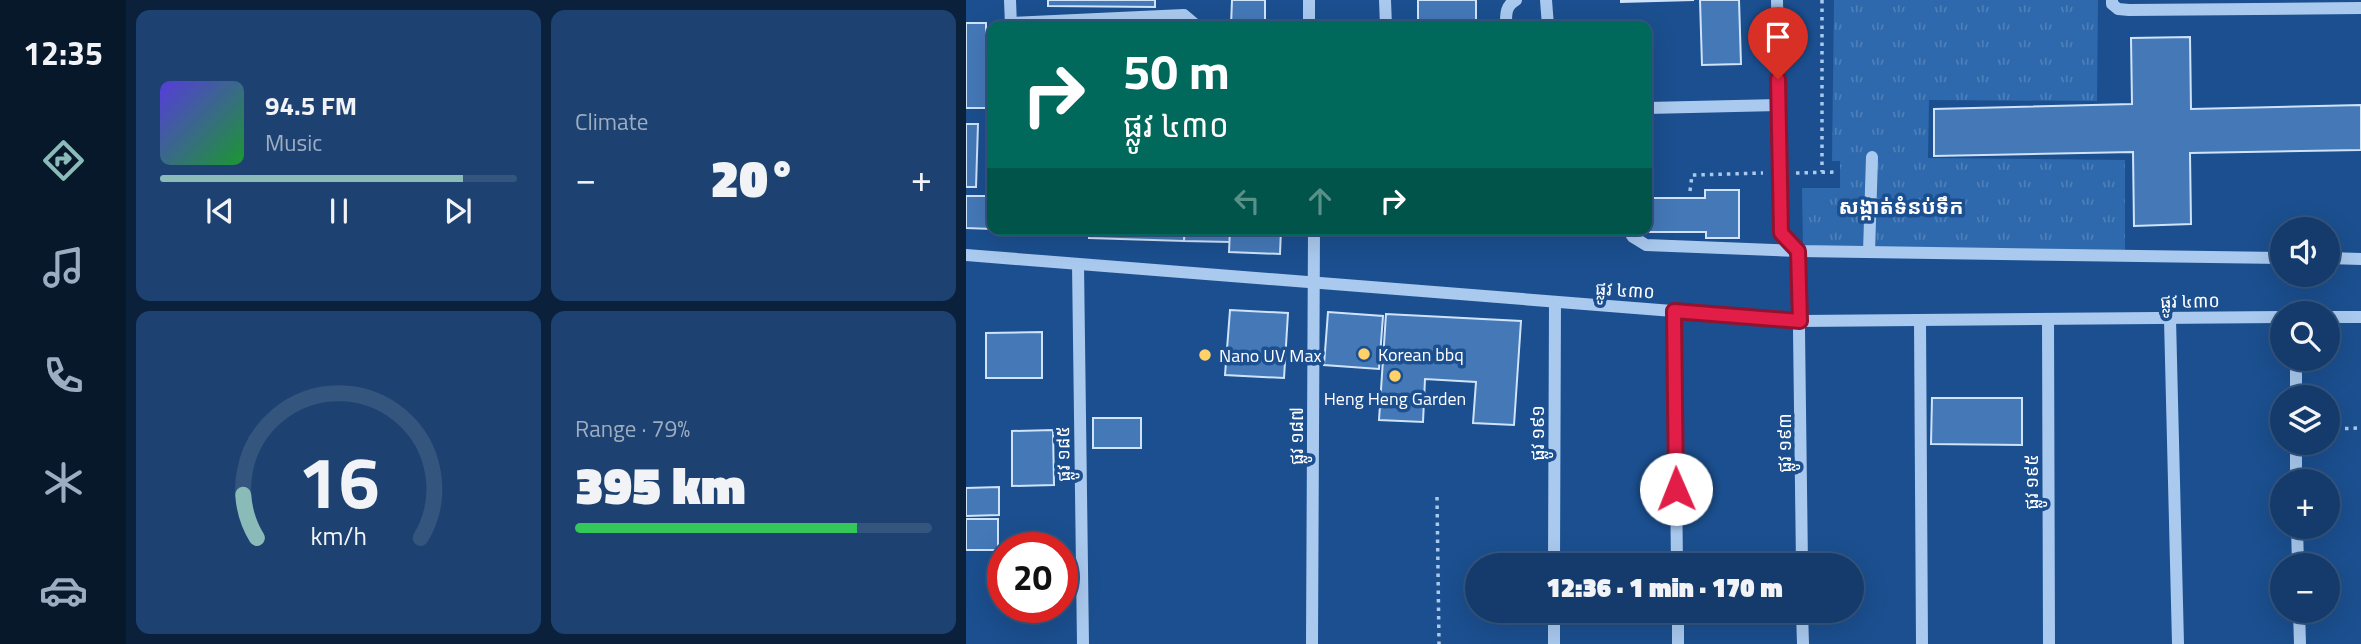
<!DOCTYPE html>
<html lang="en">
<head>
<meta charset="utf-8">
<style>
	:root { --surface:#143b6b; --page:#1d4271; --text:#f1f3f6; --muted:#9dadc1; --line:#33557e; --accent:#8bbbb9 }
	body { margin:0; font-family:"Titillium Web","Noto Sans Khmer",sans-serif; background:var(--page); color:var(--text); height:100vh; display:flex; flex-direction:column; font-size:26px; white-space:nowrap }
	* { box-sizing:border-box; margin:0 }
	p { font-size:23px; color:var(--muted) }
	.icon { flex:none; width:38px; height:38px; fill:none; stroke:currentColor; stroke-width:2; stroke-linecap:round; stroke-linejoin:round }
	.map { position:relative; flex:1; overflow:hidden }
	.panel { display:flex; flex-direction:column; gap:10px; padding:10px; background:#0b203b; width:840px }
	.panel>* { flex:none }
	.hud { position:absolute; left:21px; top:21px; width:665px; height:214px; border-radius:14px; box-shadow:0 7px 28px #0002,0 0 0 2px var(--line); background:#00695c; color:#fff; overflow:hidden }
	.fabs { position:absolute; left:1304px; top:217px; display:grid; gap:14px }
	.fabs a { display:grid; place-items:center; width:70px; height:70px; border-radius:50%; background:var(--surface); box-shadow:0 7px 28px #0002,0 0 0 2px var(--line); font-size:35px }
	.speed { position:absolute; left:21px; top:532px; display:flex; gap:14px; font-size:35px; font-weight:700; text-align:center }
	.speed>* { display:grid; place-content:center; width:91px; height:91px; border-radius:50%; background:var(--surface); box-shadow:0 7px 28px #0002,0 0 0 2px var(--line); line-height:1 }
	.speed .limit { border:10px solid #d22; background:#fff; color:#111 }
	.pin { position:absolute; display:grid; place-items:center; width:60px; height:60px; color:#fff; margin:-72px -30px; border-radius:50% 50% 50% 0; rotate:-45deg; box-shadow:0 0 7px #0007 }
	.pin .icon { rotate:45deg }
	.me { position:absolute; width:77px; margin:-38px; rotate:359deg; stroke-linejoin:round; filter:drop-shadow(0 0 5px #0008) }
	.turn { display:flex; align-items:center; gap:24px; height:147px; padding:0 21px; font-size:32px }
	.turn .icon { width:91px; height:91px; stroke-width:2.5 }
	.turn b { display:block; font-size:49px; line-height:60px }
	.lanes { display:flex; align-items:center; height:66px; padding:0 21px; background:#0003; justify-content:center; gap:35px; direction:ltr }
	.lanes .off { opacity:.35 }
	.big { font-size:52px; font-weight:800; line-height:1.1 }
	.panel .tile { flex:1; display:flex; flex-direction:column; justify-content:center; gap:10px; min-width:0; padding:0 24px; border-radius:14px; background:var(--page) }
	.panel .dial { align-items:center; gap:0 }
	.dial svg { height:182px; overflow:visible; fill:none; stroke:var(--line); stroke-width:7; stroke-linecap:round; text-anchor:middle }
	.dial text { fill:var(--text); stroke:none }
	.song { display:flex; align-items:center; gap:21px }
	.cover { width:84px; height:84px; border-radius:10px; background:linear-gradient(135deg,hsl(250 70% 55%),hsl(130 70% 35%)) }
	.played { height:7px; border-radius:4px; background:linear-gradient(90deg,var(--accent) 85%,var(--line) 85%) }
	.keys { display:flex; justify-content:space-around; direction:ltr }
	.heat { display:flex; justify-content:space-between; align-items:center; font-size:38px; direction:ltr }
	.charge { height:10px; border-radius:5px; background:linear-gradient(90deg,#34c759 79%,var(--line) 0) }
	.panel .tiles { flex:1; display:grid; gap:10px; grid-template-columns:repeat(2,1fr) }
	.trip { position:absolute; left:499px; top:553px; width:399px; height:70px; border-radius:35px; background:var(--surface); box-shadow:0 7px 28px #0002,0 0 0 2px var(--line); font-weight:800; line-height:70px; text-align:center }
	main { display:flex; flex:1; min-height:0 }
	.menu { display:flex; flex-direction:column; width:126px; justify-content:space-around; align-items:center; background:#08182b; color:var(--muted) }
	.menu .icon { width:49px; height:49px }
	.menu .current { color:var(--accent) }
	.menu b { font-size:32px; color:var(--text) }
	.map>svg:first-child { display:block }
	.grass { fill:url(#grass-tufts) }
	.building { fill:#4478b7; stroke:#cfe3fa; stroke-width:2 }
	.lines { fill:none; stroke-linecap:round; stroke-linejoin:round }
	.path { stroke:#a9c9ee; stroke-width:3.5; stroke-dasharray:3.5 5; stroke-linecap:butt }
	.minor { stroke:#a9c9ee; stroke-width:12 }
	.route-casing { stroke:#92132f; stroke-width:18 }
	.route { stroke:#e11d48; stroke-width:12 }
	.poi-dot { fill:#ffd166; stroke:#1b4f8f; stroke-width:2.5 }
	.labels { text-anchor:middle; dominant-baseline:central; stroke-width:7; stroke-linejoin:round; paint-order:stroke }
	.street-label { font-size:18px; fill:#fff; stroke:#1b4f8f }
	.poi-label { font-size:18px; fill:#fff; stroke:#1b4f8f; text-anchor:start }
	.quarter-label { font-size:21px; font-weight:bold; fill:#fff; stroke:#1b4f8f }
</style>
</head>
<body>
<main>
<nav class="menu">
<b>12:35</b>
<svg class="icon current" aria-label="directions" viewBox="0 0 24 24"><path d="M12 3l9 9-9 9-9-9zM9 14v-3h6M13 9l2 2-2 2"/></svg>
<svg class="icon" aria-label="music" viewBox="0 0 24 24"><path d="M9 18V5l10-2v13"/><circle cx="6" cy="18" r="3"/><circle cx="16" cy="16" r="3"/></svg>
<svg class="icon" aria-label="phone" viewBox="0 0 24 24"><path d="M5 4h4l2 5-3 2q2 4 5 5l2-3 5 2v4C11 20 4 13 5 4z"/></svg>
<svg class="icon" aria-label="climate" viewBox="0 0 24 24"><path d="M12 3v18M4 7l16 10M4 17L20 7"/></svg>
<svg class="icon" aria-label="car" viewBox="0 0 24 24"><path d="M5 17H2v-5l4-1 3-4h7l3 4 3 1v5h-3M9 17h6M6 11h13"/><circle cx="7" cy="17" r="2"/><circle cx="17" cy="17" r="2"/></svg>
</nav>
<section class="panel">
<div class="tiles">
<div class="tile">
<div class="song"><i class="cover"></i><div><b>94.5 FM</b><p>Music</p></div></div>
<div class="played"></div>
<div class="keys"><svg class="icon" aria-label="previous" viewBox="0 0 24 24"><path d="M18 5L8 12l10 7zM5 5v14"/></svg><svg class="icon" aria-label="pause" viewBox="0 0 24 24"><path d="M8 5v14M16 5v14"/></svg><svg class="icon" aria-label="next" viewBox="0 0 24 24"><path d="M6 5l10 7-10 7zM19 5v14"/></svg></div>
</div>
<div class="tile"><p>Climate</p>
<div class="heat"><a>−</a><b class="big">20°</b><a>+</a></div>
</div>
<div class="tile dial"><svg viewBox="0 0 100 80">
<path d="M14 69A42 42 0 1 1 86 69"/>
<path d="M14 69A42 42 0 0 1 8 50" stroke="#8bbbb9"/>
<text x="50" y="56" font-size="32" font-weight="700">16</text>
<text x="50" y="72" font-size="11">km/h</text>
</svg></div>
<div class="tile"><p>Range · 79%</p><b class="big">395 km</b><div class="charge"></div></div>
</div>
</section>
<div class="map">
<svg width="1395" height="644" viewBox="0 0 1395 644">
	<defs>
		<pattern id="grass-tufts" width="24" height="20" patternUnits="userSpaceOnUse" patternTransform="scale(1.75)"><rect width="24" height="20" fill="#2e69ad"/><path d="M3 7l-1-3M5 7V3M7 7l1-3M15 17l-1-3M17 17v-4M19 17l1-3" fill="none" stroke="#4d80b9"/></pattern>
	</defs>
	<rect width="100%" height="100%" fill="#1b4f8f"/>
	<polygon class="grass" points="868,0 1132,0 1131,101 963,100 962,158 1159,160 1159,250 837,248 836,188 874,188 874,161 866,161"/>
	<g class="building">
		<polygon points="82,0 189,0 189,7 82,6"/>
		<polygon points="266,0 299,0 299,26 265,26"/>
		<rect x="452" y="0" width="58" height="26"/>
		<polygon points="655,0 728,0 655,2"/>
		<polygon points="734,0 773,0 775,64 736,65"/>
		<rect x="0" y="23" width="20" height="85"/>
		<polygon points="1224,37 1225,109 1395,105 1395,150 1224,153 1225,224 1168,226 1167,152 968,156 968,109 1166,104 1165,38"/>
		<polygon points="0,124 12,124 10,187 0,187"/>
		<polygon points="739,190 773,190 773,238 740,238 740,232 683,232 683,198 739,198"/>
		<polygon points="0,196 26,196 26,229 0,228"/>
		<polygon points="123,229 219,229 218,241 123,238"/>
		<polygon points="219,229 264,229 264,242 218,241"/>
		<polygon points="264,229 315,229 314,254 263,252"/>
		<polygon points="264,310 322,313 318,378 259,375"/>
		<polygon points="362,312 417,316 413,369 358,365"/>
		<polygon points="420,314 555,321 548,425 507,423 510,382 459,379 457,422 413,420"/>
		<polygon points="76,332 76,378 20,378 20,333"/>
		<polygon points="966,398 1056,398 1056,445 965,444"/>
		<rect x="127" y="418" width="48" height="30"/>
		<polygon points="87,430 88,485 46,486 46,431"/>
		<polygon points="33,487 33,515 0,516 0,488"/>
		<rect x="0" y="519" width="32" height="31"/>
	</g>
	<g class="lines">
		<g class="path">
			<polyline points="856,0 856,172"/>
			<polyline points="830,173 869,172"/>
			<polyline points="724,191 726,175 797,173"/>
			<polyline points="1362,429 1395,428"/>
			<polyline points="471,497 473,644"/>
		</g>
		<g class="minor">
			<polyline points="44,0 45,26"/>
			<polyline points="343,0 343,26"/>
			<polyline points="419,0 420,26"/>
			<polyline points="580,0 582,26"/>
			<polyline points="811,0 815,233 832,251 836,565"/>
			<polyline points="1146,0 1146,4 1152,9 1163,10 1395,8"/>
			<polyline points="45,23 218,15 231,26"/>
			<path d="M540,26c0,-11 -1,-20 10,-26"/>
			<polyline points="681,108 813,105"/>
			<polyline points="662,229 667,237 680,245 832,251 1316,258"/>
			<polyline points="903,252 906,157"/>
			<polyline points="0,255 834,321 1316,317"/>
			<polyline points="1362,258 1395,259"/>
			<polyline points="112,264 117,644"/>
			<polyline points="708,311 711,565"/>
			<polyline points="1362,317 1395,317"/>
			<polyline points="1204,319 1212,644"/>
			<polyline points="1082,320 1083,644"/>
			<polyline points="954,321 956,644"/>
			<polyline points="1330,397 1330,359"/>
			<polyline points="1330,443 1330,481"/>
			<polyline points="1331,527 1332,565"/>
			<polyline points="588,565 589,302"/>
			<polyline points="712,611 712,644"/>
			<polyline points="836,611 837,644"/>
			<polyline points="1333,611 1334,644"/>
			<polyline points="346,644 348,229"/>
			<polyline points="588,644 588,611"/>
		</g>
	</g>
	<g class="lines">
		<defs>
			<polyline id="route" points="710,489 708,311 834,321 832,251 815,233 812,79"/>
		</defs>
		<use href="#route" class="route-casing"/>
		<use href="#route" class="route"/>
	</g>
	<g class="poi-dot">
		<circle cx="398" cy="354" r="7"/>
		<circle cx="239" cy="355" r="7"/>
		<circle cx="429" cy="376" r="7"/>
	</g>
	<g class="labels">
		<g class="street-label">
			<text transform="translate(659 290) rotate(4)">ផ្លូវ ៤៣០</text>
			<text transform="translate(1224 301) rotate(-1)">ផ្លូវ ៤៣០</text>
			<text transform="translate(571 433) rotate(-90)">ផ្លូវ ១៩១</text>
			<text transform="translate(330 436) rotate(-90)">ផ្លូវ ១៨៧</text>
			<text transform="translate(818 443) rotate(-90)">ផ្លូវ ១៩៣</text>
			<text transform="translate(97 454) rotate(-91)">ផ្លូវ ១៨៥</text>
			<text transform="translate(1065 482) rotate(-90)">ផ្លូវ ១៩៥</text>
		</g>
		<g class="poi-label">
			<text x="412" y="354">Korean bbq</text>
			<text x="253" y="355">Nano UV Max</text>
			<text x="429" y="398" text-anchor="middle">Heng Heng Garden</text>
		</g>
		<g class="quarter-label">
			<text x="935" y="206">សង្កាត់ទំនប់ទឹក</text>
		</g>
	</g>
</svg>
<div class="fabs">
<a><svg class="icon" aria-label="sound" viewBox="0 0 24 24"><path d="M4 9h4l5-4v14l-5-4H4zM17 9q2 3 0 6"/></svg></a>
<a><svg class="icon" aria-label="search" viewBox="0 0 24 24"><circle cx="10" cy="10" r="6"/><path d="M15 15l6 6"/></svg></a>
<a><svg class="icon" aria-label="layers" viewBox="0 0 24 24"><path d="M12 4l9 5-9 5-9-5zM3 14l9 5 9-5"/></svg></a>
<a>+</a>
<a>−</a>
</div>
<div class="speed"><div class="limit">20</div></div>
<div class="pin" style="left:812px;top:79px;background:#d93025"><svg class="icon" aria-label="arrive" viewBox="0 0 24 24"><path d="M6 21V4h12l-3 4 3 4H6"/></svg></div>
<svg class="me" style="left:710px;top:489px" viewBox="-20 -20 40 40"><circle r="19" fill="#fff"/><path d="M0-13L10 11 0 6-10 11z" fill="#e11d48"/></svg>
<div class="trip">12:36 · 1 min · 170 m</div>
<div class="hud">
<div class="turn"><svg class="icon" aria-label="right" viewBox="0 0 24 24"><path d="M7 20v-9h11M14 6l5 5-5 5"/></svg><div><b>50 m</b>ផ្លូវ ៤៣០</div></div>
<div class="lanes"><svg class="icon off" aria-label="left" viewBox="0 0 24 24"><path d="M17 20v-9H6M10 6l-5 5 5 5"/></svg><svg class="icon off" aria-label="ahead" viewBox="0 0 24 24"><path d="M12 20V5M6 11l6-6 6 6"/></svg><svg class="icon" aria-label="right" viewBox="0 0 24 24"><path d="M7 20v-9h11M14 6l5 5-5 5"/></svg></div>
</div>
</div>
</main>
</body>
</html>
